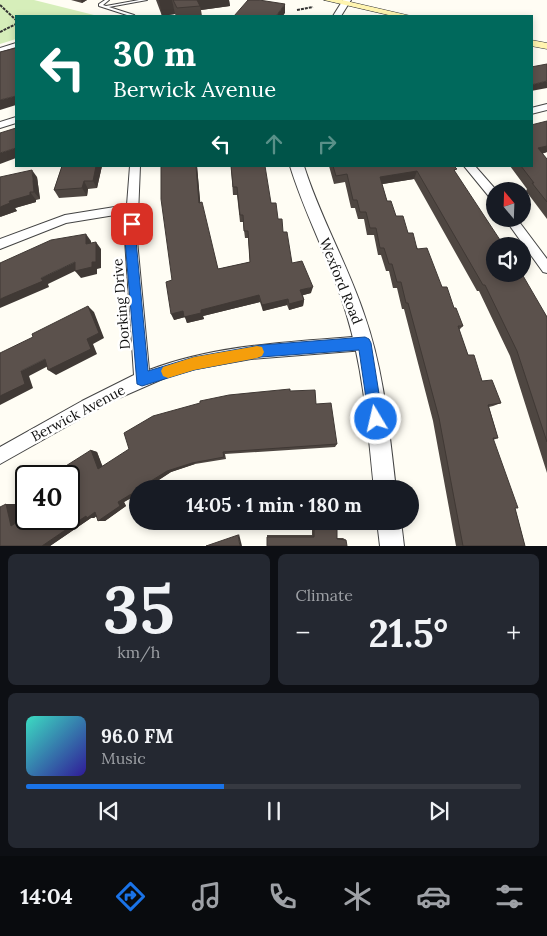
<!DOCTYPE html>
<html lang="en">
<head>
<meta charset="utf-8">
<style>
	:root { --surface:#171b24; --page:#242831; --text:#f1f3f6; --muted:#9ea1a6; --line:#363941; --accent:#1a73e8 }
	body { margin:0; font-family:Lora,serif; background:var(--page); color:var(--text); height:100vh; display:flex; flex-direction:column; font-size:19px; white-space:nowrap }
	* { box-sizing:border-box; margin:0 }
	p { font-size:16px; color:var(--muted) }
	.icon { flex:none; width:28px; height:28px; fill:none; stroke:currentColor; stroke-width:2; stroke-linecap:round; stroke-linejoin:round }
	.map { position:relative; height:546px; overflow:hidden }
	.drawer { display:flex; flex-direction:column; gap:8px; padding:8px; background:#0d0f14; flex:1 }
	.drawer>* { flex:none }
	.top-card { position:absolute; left:15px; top:15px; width:518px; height:152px; border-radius:0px; box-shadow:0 2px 8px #0003; background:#00695c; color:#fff; overflow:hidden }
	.needle { width:32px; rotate:341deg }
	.tools { position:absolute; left:486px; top:182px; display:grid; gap:10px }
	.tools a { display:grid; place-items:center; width:45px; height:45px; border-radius:50%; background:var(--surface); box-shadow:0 2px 8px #0003; font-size:25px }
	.speed { position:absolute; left:15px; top:465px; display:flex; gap:10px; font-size:25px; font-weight:700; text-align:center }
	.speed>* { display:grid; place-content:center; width:65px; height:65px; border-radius:50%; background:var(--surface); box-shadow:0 2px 8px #0003; line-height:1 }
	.speed .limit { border:2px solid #111; border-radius:8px; background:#fff; color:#111 }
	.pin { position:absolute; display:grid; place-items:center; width:42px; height:42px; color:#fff; margin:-21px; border-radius:10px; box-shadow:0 2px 8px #0006 }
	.me { position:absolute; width:55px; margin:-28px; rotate:351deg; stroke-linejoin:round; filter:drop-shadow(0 0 4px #0008) }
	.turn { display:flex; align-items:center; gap:18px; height:105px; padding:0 15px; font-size:22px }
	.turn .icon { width:65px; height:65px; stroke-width:2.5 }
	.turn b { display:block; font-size:35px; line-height:42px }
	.lanes { display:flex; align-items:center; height:48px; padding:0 15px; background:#0003; justify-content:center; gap:25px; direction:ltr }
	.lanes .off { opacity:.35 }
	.big { font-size:38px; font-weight:800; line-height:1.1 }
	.drawer .card { flex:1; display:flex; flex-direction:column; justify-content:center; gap:8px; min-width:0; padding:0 18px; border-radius:8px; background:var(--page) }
	.drawer .dial { align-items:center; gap:0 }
	.dial b { font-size:65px; line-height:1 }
	.song { display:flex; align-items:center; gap:15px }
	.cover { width:60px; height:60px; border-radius:8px; background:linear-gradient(135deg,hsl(170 70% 55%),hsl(250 70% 35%)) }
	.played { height:5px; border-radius:2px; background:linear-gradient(90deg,var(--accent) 40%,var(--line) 40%) }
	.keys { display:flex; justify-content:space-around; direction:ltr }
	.heat { display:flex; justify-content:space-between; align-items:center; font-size:28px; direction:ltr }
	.drawer .tiles { flex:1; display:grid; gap:8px; grid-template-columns:1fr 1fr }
	.card:last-child { grid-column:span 2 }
	.trip { position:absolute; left:129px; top:480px; width:290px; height:50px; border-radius:25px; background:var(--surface); box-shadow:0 2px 8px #0003; font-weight:800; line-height:50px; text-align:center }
	.tabs { display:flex; height:80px; justify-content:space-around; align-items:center; background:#090b0e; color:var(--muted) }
	.tabs .icon { width:35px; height:35px }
	.tabs .active { color:var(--accent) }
	.tabs b { font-size:22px; color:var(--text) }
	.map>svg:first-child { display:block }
	.green { fill:#d6eeba }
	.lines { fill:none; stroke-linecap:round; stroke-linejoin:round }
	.service-casing { stroke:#444; stroke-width:2 }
	.minor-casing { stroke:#444; stroke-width:2 }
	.tertiary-casing { stroke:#444; stroke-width:2 }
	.secondary-casing { stroke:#333; stroke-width:1 }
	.path { stroke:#333; stroke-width:2; stroke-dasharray:3 1; stroke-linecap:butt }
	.service { fill:#fff; fill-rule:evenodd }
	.minor { fill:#fff; fill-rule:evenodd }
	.tertiary { fill:#fff; fill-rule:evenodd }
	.secondary { fill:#fff4af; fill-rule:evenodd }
	.wall { fill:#4e4641 }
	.shaded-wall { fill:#403935 }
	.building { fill:#5b514c; stroke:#403935 }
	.route { fill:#1a73e8; stroke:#114b97 }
	.slow { fill:#f59e0b }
	.labels { text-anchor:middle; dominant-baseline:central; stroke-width:5; stroke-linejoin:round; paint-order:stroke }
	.street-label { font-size:14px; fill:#111; stroke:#fff }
</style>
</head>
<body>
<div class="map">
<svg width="547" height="546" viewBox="0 0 547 546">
	<rect width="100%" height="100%" fill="#fffdf4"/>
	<polygon class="green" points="0,0 34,0 98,16 16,16 16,39 0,44"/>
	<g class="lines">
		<defs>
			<polygon id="service" points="105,0 109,0 103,5 106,6 139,0 147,0 109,7 134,15 135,16 130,16 99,6 99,4"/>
			<g id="minor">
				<polygon points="16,43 16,47 0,52 0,48"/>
				<polygon points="547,104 547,110 531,114 531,108"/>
				<polygon points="16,117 16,123 0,128 0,122"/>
				<path d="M130,166h10l-3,74 12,130c69,-26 143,-28 216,-34l5,2 2,5 -2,5 -5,2 -114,9 -56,10 -28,8 -57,25 -110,62v-17l82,-46 52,-26 -9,-135 2,-27 -61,10 -66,26v-10l65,-24 62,-10z"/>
				<polygon points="464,166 475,166 497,191 495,191 495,200 491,199"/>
				<polygon points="505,219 517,219 547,259 547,273 543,272"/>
			</g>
			<g id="tertiary">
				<polygon points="343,0 351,0 341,16 333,16"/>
				<path d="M290,166h14c16,51 43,97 60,148 20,56 25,116 32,175h-22c-6,-58 -10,-117 -27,-173 -15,-52 -41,-98 -57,-150z"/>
				<polygon points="377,521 401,521 404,546 380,546"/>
			</g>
			<g id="secondary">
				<polygon points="324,0 342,0 411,16 393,16"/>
				<polygon points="531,40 547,43 547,49 531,46"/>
			</g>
		</defs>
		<use href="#service" class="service-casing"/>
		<use href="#minor" class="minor-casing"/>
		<use href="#tertiary" class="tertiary-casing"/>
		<use href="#secondary" class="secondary-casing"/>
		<g class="path">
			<polyline points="0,5 16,20"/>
			<polyline points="297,10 313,7"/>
			<polyline points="0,32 16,24"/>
		</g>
		<use href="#service" class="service"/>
		<use href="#minor" class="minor"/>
		<use href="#tertiary" class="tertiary"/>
		<use href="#secondary" class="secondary"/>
	</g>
	<g class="wall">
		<polygon points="71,0 87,0 82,3"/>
		<polygon points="156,0 229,0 230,6 201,10 202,16 176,16 175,14 162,16"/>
		<polygon points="547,121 547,152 542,154 547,159 547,219 526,191 527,189 510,166 531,166"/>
		<polygon points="62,166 102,166 97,188 88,189 87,196 59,198 54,190"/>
		<polygon points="197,166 200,202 218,269 250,262 248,238 245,238 243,222 240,222 237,195 233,195 231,166 271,203 283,232 292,263 311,293 303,295 304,300 303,306 289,310 287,305 263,311 260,302 203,316 204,319 187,323 185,317 174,320 172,280"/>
		<polygon points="329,166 454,166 455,172 547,317 547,473 510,356 479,291 477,291 414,179 382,184 387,201 396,216 408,233 442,287 454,308 463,326 459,330 468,355 482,381 501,403 493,406 489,407 498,438 493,440 515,508 525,546 456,546 433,421 404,309 402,309 397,288 393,288 389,271 386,271 381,255 378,255 374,235 367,235 364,219 358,219 355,208 351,208 345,182 334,184"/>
		<polygon points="37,177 40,199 36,200 36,202 15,208 17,211 0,217"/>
		<polygon points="290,391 316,404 337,444 335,447 225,454 226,459 195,464 171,472 145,489 138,489 138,494 124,502 126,506 105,521 96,516 94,518 91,518 50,546 0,546 6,504 16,504 20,520 69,519 91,450 97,452 102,466"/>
		<polygon points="312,527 337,529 337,538 343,538 346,540 267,537 267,535 312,535"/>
	</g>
	<g class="shaded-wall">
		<polygon points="81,0 87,0 82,3"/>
		<polygon points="159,0 172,0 175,14 162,16"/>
		<polygon points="194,0 229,0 230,6 201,10 200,6"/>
		<polygon points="285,4 285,13 283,16 276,16"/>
		<polygon points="547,81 547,88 531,91 531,85"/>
		<polygon points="16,96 16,105 0,110 0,100"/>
		<polygon points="547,146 547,152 532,156 538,148"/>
		<polygon points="16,148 16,158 0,164 0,153"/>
		<polygon points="96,166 102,166 97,188 93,181"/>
		<polygon points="196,166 197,166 201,210 199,203"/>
		<polygon points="32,170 37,177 40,199 34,192"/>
		<polygon points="417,171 414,179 377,185 380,177"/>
		<polygon points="84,181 88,189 87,196 82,188"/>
		<polygon points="30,192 36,200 36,202 15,208 17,211 0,217 0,207 9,201"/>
		<polygon points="86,234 91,241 91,251 86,244"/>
		<polygon points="96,242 101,249 101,268 97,269 97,274 81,278 75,271 48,284 49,287 0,308 0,299 41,278 75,262 92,262"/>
		<polygon points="313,287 311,293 300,296 300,290"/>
		<polygon points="259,295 260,302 203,316 204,319 187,323 185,317 174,320 171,314 183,311 201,310"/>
		<polygon points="288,299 287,305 263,311 262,305"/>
		<polygon points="304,300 303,306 289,310 289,304"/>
		<polygon points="88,306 94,312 104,338 93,344 97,354 56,375 48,370 87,339"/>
		<polygon points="45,359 52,364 29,376 33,388 0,405 0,396 21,371"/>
		<polygon points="91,450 97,452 104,470 98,469"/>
		<polygon points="192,463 195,464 171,472 145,489 139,489 167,471"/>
		<polygon points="138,490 138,494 124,502 126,506 105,521 98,521 118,502"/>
		<polygon points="6,504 16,504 21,525 11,526"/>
		<polygon points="95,512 102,512 94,518 91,518 50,546 42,546 86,516"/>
		<polygon points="239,534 242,546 240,546 238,535"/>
	</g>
	<g class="building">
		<polygon points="173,0 197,0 200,6 177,8"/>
		<polygon points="248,0 259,0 285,4 276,16 234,16"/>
		<polygon points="16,48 16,96 0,100 0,52"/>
		<polygon points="547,64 547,81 531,85 531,67"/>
		<polygon points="547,121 547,146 538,148 547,159 547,202 532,183 534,183 521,166 531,166 531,125"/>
		<polygon points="16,128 16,148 0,153 0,133"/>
		<polygon points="62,166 96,166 93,181 84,181 82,188 54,190"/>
		<polygon points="161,166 196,166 199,203 202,202 218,269 250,262 248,231 244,231 243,215 240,215 237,187 233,187 231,166 265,166 271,203 276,203 278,219 282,219 283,232 287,232 292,263 302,261 313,287 300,290 304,300 289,304 288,299 262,305 259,295 201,310 201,313 184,317 183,311 171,314 166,282 172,280 161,199"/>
		<polygon points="333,166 454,166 457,169 454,170 504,246 495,246 495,274 522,274 547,317 547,442 517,351 485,285 483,285 417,171 380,177 387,201 391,201 396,216 403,216 408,233 413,233 417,249 427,248 442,287 447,287 454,308 456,308 463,326 458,326 468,355 474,355 482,381 492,380 501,403 488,405 498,438 493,438 518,508 515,508 525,546 463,546 439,418 408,303 406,303 401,282 397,282 392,264 389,264 384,248 380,248 376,228 370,228 366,212 360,212 357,200 353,200 347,174 336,176"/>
		<polygon points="32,170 34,192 30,192 30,195 9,201 10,203 0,207 0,177"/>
		<polygon points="86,234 86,244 96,242 96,262 92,262 92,267 75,271 75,262 41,278 43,281 0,299 0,263 51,240"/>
		<polygon points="88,306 99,333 87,339 91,349 48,370 45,359 21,371 25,384 0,396 0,353 33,337 32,334"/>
		<polygon points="290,389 290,391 315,390 316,404 331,403 337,444 223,452 224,457 192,463 167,471 138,489 138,490 118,502 120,506 98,521 95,512 87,518 86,516 42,546 0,546 0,507 6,504 11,526 26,516 26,519 69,519 69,476 50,476 91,450 98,469 129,449 124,433 153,416 200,403 200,401 229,395"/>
		<polygon points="314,528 337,529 337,539 346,540 347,546 267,546 267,537 314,537"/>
		<polygon points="238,535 240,546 206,546"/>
	</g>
	<polygon class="route" points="132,220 137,224 136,240 148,371 194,357 261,345 365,337 369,339 371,343 383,419 381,424 376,426 371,424 369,419 359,350 261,357 194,370 142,386 137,384 125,240 127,224"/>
	<polygon class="slow" points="257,346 262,347 264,352 262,356 257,358 194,370 168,378 163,376 161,371 163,367 194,357"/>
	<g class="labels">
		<g class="street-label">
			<text transform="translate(341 281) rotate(68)">Wexford Road</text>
			<text transform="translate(121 304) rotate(-95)">Dorking Drive</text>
			<text transform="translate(78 413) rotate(-28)">Berwick Avenue</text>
		</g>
	</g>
</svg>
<div class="tools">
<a><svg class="needle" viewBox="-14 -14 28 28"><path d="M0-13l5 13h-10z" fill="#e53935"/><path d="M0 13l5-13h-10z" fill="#9ea1a6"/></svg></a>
<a><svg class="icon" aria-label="sound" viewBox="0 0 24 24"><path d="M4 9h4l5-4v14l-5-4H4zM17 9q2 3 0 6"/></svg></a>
</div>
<div class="speed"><div class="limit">40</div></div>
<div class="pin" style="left:132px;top:224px;background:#d93025"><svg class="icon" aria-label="arrive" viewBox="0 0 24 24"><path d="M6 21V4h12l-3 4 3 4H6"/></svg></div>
<svg class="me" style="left:376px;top:419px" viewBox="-20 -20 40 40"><circle r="17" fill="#1a73e8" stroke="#fff" stroke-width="3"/><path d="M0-11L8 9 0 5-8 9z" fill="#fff"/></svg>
<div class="trip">14:05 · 1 min · 180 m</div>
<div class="top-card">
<div class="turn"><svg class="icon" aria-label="left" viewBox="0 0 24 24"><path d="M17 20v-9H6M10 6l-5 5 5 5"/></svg><div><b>30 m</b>Berwick Avenue</div></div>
<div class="lanes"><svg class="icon" aria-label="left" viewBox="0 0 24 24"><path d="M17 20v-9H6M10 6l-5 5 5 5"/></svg><svg class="icon off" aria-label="ahead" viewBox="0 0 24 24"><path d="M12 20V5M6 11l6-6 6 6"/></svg><svg class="icon off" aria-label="right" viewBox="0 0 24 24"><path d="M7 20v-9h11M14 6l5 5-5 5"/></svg></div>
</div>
</div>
<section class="drawer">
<div class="tiles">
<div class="card dial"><b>35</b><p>km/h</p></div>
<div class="card"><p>Climate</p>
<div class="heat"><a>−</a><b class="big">21.5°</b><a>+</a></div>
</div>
<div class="card">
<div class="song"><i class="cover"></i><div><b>96.0 FM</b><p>Music</p></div></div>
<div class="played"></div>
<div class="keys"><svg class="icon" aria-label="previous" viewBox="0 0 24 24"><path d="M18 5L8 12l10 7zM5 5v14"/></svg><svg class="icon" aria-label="pause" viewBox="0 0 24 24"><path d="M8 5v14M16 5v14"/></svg><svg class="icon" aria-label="next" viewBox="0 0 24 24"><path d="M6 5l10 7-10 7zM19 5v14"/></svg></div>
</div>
</div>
</section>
<nav class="tabs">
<b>14:04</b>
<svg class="icon active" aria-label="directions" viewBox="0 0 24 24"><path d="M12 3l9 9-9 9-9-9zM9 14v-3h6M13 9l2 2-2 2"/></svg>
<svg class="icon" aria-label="music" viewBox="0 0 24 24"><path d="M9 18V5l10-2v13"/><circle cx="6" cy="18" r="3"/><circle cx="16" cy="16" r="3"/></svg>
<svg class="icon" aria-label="phone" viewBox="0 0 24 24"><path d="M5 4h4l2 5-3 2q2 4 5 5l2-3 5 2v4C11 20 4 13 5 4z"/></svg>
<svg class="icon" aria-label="climate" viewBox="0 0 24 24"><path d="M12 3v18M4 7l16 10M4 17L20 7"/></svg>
<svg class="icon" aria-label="car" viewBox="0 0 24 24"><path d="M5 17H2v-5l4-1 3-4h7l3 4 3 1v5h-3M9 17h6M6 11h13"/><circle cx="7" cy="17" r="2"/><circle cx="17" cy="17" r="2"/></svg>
<svg class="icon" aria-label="filters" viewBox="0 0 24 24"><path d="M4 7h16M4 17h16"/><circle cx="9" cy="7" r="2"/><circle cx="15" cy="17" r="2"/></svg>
</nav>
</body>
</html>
